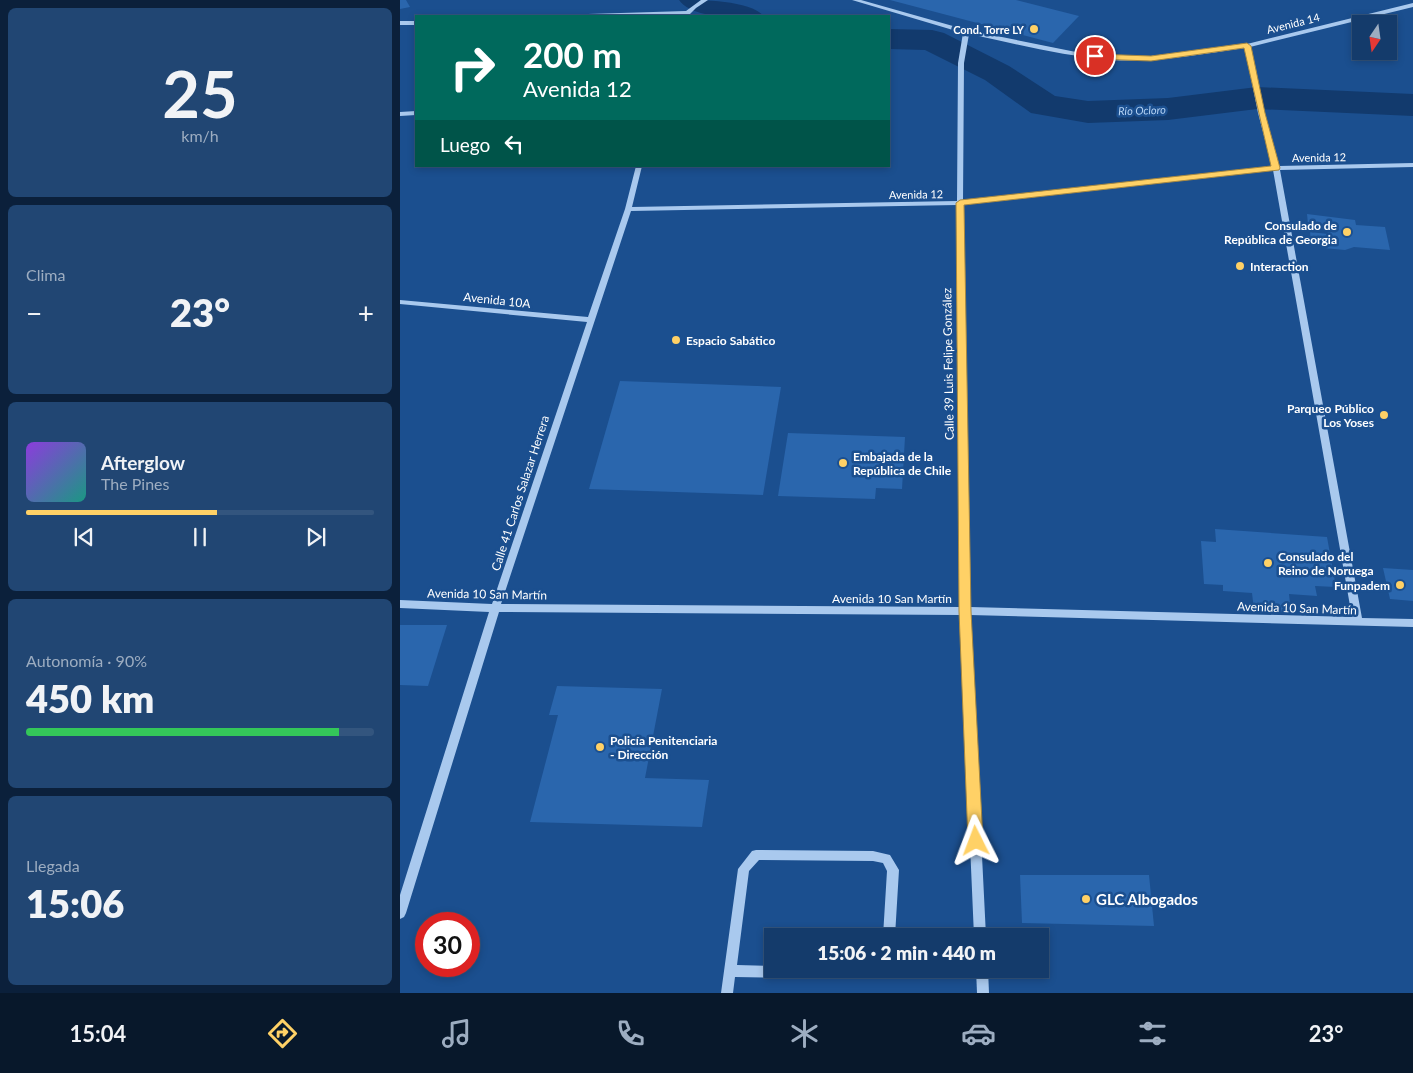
<!DOCTYPE html>
<html lang="es">
<head>
<meta charset="utf-8">
<style>
	:root { --surface:#143b6b; --page:#214673; --text:#f1f3f6; --muted:#9dadc1; --line:#33557e; --accent:#ffd166 }
	body { margin:0; font-family:Lato,sans-serif; background:var(--page); color:var(--text); height:100vh; display:flex; flex-direction:column; font-size:19px; white-space:nowrap }
	* { box-sizing:border-box; margin:0 }
	p { font-size:16px; color:var(--muted) }
	.icon { flex:none; width:28px; height:28px; fill:none; stroke:currentColor; stroke-width:2; stroke-linecap:round; stroke-linejoin:round }
	.map { position:relative; flex:1; overflow:hidden }
	.side { display:flex; flex-direction:column; gap:8px; padding:8px; background:#0b203b; width:400px }
	.side>* { flex:none }
	.hud { position:absolute; left:15px; top:15px; width:475px; height:152px; border-radius:0px; box-shadow:0 2px 8px #0003,0 0 0 1px var(--line); background:#00695c; color:#fff; overflow:hidden }
	.needle { width:32px; rotate:193deg }
	.fabs { position:absolute; left:952px; top:15px; display:grid; gap:10px }
	.fabs a { display:grid; place-items:center; width:45px; height:45px; border-radius:0px; background:var(--surface); box-shadow:0 2px 8px #0003,0 0 0 1px var(--line); font-size:25px }
	.speed { position:absolute; left:15px; top:912px; display:flex; gap:10px; font-size:25px; font-weight:700; text-align:center }
	.speed>* { display:grid; place-content:center; width:65px; height:65px; border-radius:50%; background:var(--surface); box-shadow:0 2px 8px #0003,0 0 0 1px var(--line); line-height:1 }
	.speed .limit { border:8px solid #d22; background:#fff; color:#111 }
	.pin { position:absolute; display:grid; place-items:center; width:42px; height:42px; color:#fff; margin:-21px; border:2px solid #fff; border-radius:50%; box-shadow:0 1px 5px #0007 }
	.me { position:absolute; width:55px; margin:-28px; rotate:357deg; stroke-linejoin:round; filter:drop-shadow(0 0 4px #0008) }
	.turn { display:flex; align-items:center; gap:18px; height:105px; padding:0 25px; font-size:22px }
	.turn .icon { width:65px; height:65px; stroke-width:2.5 }
	.turn b { display:block; font-size:35px; line-height:42px }
	.then { display:flex; align-items:center; height:48px; padding:0 25px; background:#0003; gap:10px; font-size:19px }
	.big { font-size:38px; font-weight:800; line-height:1.1 }
	.side .widget { flex:1; display:flex; flex-direction:column; justify-content:center; gap:8px; min-width:0; padding:0 18px; border-radius:8px; background:var(--page) }
	.side .dial { align-items:center; gap:0 }
	.dial b { font-size:65px; line-height:1 }
	.song { display:flex; align-items:center; gap:15px }
	.cover { width:60px; height:60px; border-radius:8px; background:linear-gradient(135deg,hsl(270 70% 55%),hsl(170 70% 35%)) }
	.played { height:5px; border-radius:2px; background:linear-gradient(90deg,var(--accent) 55%,var(--line) 55%) }
	.keys { display:flex; justify-content:space-around; direction:ltr }
	.heat { display:flex; justify-content:space-between; align-items:center; font-size:28px; direction:ltr }
	.charge { height:8px; border-radius:4px; background:linear-gradient(90deg,#34c759 90%,var(--line) 0) }
	.trip { position:absolute; left:364px; top:928px; width:285px; height:50px; border-radius:0px; background:var(--surface); box-shadow:0 2px 8px #0003,0 0 0 1px var(--line); font-weight:800; line-height:50px; text-align:center }
	.dock { display:flex; height:80px; justify-content:space-around; align-items:center; background:#08182b; color:var(--muted) }
	.dock .icon { width:35px; height:35px }
	.dock .active { color:var(--accent) }
	.dock b { font-size:22px; color:var(--text) }
	main { display:flex; flex:1; min-height:0 }
	.map>svg:first-child { display:block }
	.lines { fill:none; stroke-linecap:round; stroke-linejoin:round }
	.river { fill:#123a6d; fill-rule:evenodd }
	.building { fill:#2a66ad }
	.minor { fill:#a9c9ee; fill-rule:evenodd }
	.route { fill:#ffd166; stroke:#a68842 }
	.poi-dot { fill:#ffd166; stroke:#1b4f8f; stroke-width:2 }
	.labels { text-anchor:middle; dominant-baseline:central; stroke-width:5; stroke-linejoin:round; paint-order:stroke }
	.far-street-label { font-size:11px; fill:#fff; stroke:#1b4f8f }
	.far-poi-label { font-size:11px; font-weight:bold; fill:#fff; stroke:#1b4f8f; text-anchor:end }
	.far-water-label { font-size:11px; font-style:italic; fill:#b5d3f5; stroke:#1b4f8f }
	.poi-label { font-size:12px; font-weight:bold; fill:#fff; stroke:#1b4f8f; text-anchor:start }
	.street-label { font-size:12px; fill:#fff; stroke:#1b4f8f }
	.near-poi-label { font-size:15px; font-weight:bold; fill:#fff; stroke:#1b4f8f; text-anchor:start }
</style>
</head>
<body>
<main>
<section class="side">
<div class="widget dial"><b>25</b><p>km/h</p></div>
<div class="widget"><p>Clima</p>
<div class="heat"><a>−</a><b class="big">23°</b><a>+</a></div>
</div>
<div class="widget">
<div class="song"><i class="cover"></i><div><b>Afterglow</b><p>The Pines</p></div></div>
<div class="played"></div>
<div class="keys"><svg class="icon" aria-label="previous" viewBox="0 0 24 24"><path d="M18 5L8 12l10 7zM5 5v14"/></svg><svg class="icon" aria-label="pause" viewBox="0 0 24 24"><path d="M8 5v14M16 5v14"/></svg><svg class="icon" aria-label="next" viewBox="0 0 24 24"><path d="M6 5l10 7-10 7zM19 5v14"/></svg></div>
</div>
<div class="widget"><p>Autonomía · 90%</p><b class="big">450 km</b><div class="charge"></div></div>
<div class="widget"><p>Llegada</p><b class="big">15:06</b></div>
</section>
<div class="map">
<svg width="1013" height="993" viewBox="0 0 1013 993">
	<rect width="100%" height="100%" fill="#1b4f8f"/>
	<g class="lines">
		<g class="river">
			<path d="M279,0c23,0 70,0 85,16 -23,1 -71,4 -85,-16z"/>
			<polygon points="489,29 532,30 544,33 609,66 655,96 688,101 768,98 857,87 1013,94 1013,116 857,109 768,120 688,123 631,113 585,80 525,50 489,49"/>
		</g>
	</g>
	<g class="building">
		<polygon points="0,0 6,0 10,7 0,9"/>
		<polygon points="490,0 616,0 679,16 653,43"/>
		<polygon points="907,214 955,220 956,225 985,227 990,250 954,247 945,250 923,248 922,242 911,241 910,232 928,234 926,226 908,224"/>
		<polygon points="220,381 381,387 363,495 189,489"/>
		<polygon points="388,433 505,437 502,489 476,488 475,499 378,496"/>
		<polygon points="815,529 927,537 936,587 915,586 917,596 889,594 891,613 854,610 852,593 823,591 823,585 804,584 801,541 816,542"/>
		<polygon points="983,568 1013,570 1013,601 990,599"/>
		<polygon points="0,625 47,625 28,686 0,685"/>
		<polygon points="157,686 262,689 245,778 309,780 302,827 130,822 158,715 149,715"/>
		<polygon points="620,875 749,875 754,926 622,923"/>
	</g>
	<g class="lines">
		<g class="minor">
			<polygon points="301,0 308,0 296,8 288,16 282,16 283,15 185,16 188,14 286,11"/>
			<path d="M452,0h9l106,30 109,22 37,4h38l96,-12 166,-41v4l-163,40 14,66 15,53 134,-3v4l-133,3 82,448 51,1v8l-443,-12 16,321h-12l-14,-321 -461,-3 -93,301 -2,4 -4,2v-24l89,-283 -89,-4v-8l92,4 95,-282 -187,-18v-4l188,17 37,-108 11,-43h6l-10,41 325,-6 1,-138 5,-30zM569,34c47,10 94,22 142,26 45,3 90,-6 134,-12l13,65 14,53 -309,35 1,-138zM873,170l79,447 -382,-10 -7,-402zM557,205l3,402 -459,-3 130,-393z"/>
			<rect x="0" y="21" width="16" height="4"/>
			<polygon points="16,111 16,115 0,116 0,112"/>
			<polygon points="356,850 473,851 490,855 499,870 495,936 483,936 487,871 483,863 473,861 359,860 349,871 337,965 372,966 372,969 487,969 485,973 469,979 335,977 333,993 321,993 338,869 352,851"/>
			<polygon points="576,969 588,969 589,993 577,993"/>
		</g>
	</g>
	<polygon class="route" points="847,43 851,46 865,113 880,168 879,170 564,205 571,611 583,841 581,845 576,847 570,845 568,841 559,611 556,203 560,200 871,166 844,48 751,61 695,59 691,56 695,54 751,56"/>
	<g class="poi-dot">
		<circle cx="634" cy="29" r="5"/>
		<circle cx="947" cy="232" r="5"/>
		<circle cx="840" cy="266" r="5"/>
		<circle cx="276" cy="340" r="5"/>
		<circle cx="984" cy="415" r="5"/>
		<circle cx="443" cy="463" r="5"/>
		<circle cx="868" cy="563" r="5"/>
		<circle cx="1000" cy="585" r="5"/>
		<circle cx="200" cy="747" r="5"/>
		<circle cx="686" cy="899" r="5"/>
	</g>
	<g class="labels">
		<g class="far-street-label">
			<text transform="translate(893 23) rotate(-14)">Avenida 14</text>
			<text transform="translate(919 157) rotate(-1)">Avenida 12</text>
			<text transform="translate(516 194) rotate(-1)">Avenida 12</text>
		</g>
		<g class="far-poi-label">
			<text x="624" y="29">Cond. Torre LY</text>
		</g>
		<g class="far-water-label">
			<text transform="translate(742 110) rotate(-2)">Río Ocloro</text>
		</g>
		<g class="poi-label">
			<text x="937" y="225" text-anchor="end">Consulado de<tspan x="937" dy="14">República de Georgia</tspan></text>
			<text x="850" y="266">Interaction</text>
			<text x="286" y="340">Espacio Sabático</text>
			<text x="974" y="408" text-anchor="end">Parqueo Público<tspan x="974" dy="14">Los Yoses</tspan></text>
			<text x="453" y="456">Embajada de la<tspan x="453" dy="14">República de Chile</tspan></text>
			<text x="878" y="556">Consulado del<tspan x="878" dy="14">Reino de Noruega</tspan></text>
			<text x="990" y="585" text-anchor="end">Funpadem</text>
			<text x="210" y="740">Policía Penitenciaria<tspan x="210" dy="14">- Dirección</tspan></text>
		</g>
		<g class="street-label">
			<text transform="translate(97 300) rotate(6)">Avenida 10A</text>
			<text transform="translate(548 364) rotate(-91)">Calle 39 Luis Felipe González</text>
			<text transform="translate(120 493) rotate(-72)">Calle 41 Carlos Salazar Herrera</text>
			<text transform="translate(87 594) rotate(1)">Avenida 10 San Martín</text>
			<text x="492" y="598">Avenida 10 San Martín</text>
			<text transform="translate(897 608) rotate(2)">Avenida 10 San Martín</text>
		</g>
		<g class="near-poi-label">
			<text x="696" y="899">GLC Albogados</text>
		</g>
	</g>
</svg>
<div class="fabs">
<a><svg class="needle" viewBox="-14 -14 28 28"><path d="M0-13l5 13h-10z" fill="#e53935"/><path d="M0 13l5-13h-10z" fill="#9dadc1"/></svg></a>
</div>
<div class="speed"><div class="limit">30</div></div>
<div class="pin" style="left:695px;top:56px;background:#d93025"><svg class="icon" aria-label="arrive" viewBox="0 0 24 24"><path d="M6 21V4h12l-3 4 3 4H6"/></svg></div>
<svg class="me" style="left:576px;top:841px" viewBox="-20 -20 40 40"><path d="M0-17L14 15 0 8-14 15z" fill="#ffd166" stroke="#fff" stroke-width="4"/></svg>
<div class="trip">15:06 · 2 min · 440 m</div>
<div class="hud">
<div class="turn"><svg class="icon" aria-label="right" viewBox="0 0 24 24"><path d="M7 20v-9h11M14 6l5 5-5 5"/></svg><div><b>200 m</b>Avenida 12</div></div>
<div class="then">Luego<svg class="icon" aria-label="left" viewBox="0 0 24 24"><path d="M17 20v-9H6M10 6l-5 5 5 5"/></svg></div>
</div>
</div>
</main>
<nav class="dock">
<b>15:04</b>
<svg class="icon active" aria-label="directions" viewBox="0 0 24 24"><path d="M12 3l9 9-9 9-9-9zM9 14v-3h6M13 9l2 2-2 2"/></svg>
<svg class="icon" aria-label="music" viewBox="0 0 24 24"><path d="M9 18V5l10-2v13"/><circle cx="6" cy="18" r="3"/><circle cx="16" cy="16" r="3"/></svg>
<svg class="icon" aria-label="phone" viewBox="0 0 24 24"><path d="M5 4h4l2 5-3 2q2 4 5 5l2-3 5 2v4C11 20 4 13 5 4z"/></svg>
<svg class="icon" aria-label="climate" viewBox="0 0 24 24"><path d="M12 3v18M4 7l16 10M4 17L20 7"/></svg>
<svg class="icon" aria-label="car" viewBox="0 0 24 24"><path d="M5 17H2v-5l4-1 3-4h7l3 4 3 1v5h-3M9 17h6M6 11h13"/><circle cx="7" cy="17" r="2"/><circle cx="17" cy="17" r="2"/></svg>
<svg class="icon" aria-label="filters" viewBox="0 0 24 24"><path d="M4 7h16M4 17h16"/><circle cx="9" cy="7" r="2"/><circle cx="15" cy="17" r="2"/></svg>
<b>23°</b>
</nav>
</body>
</html>
